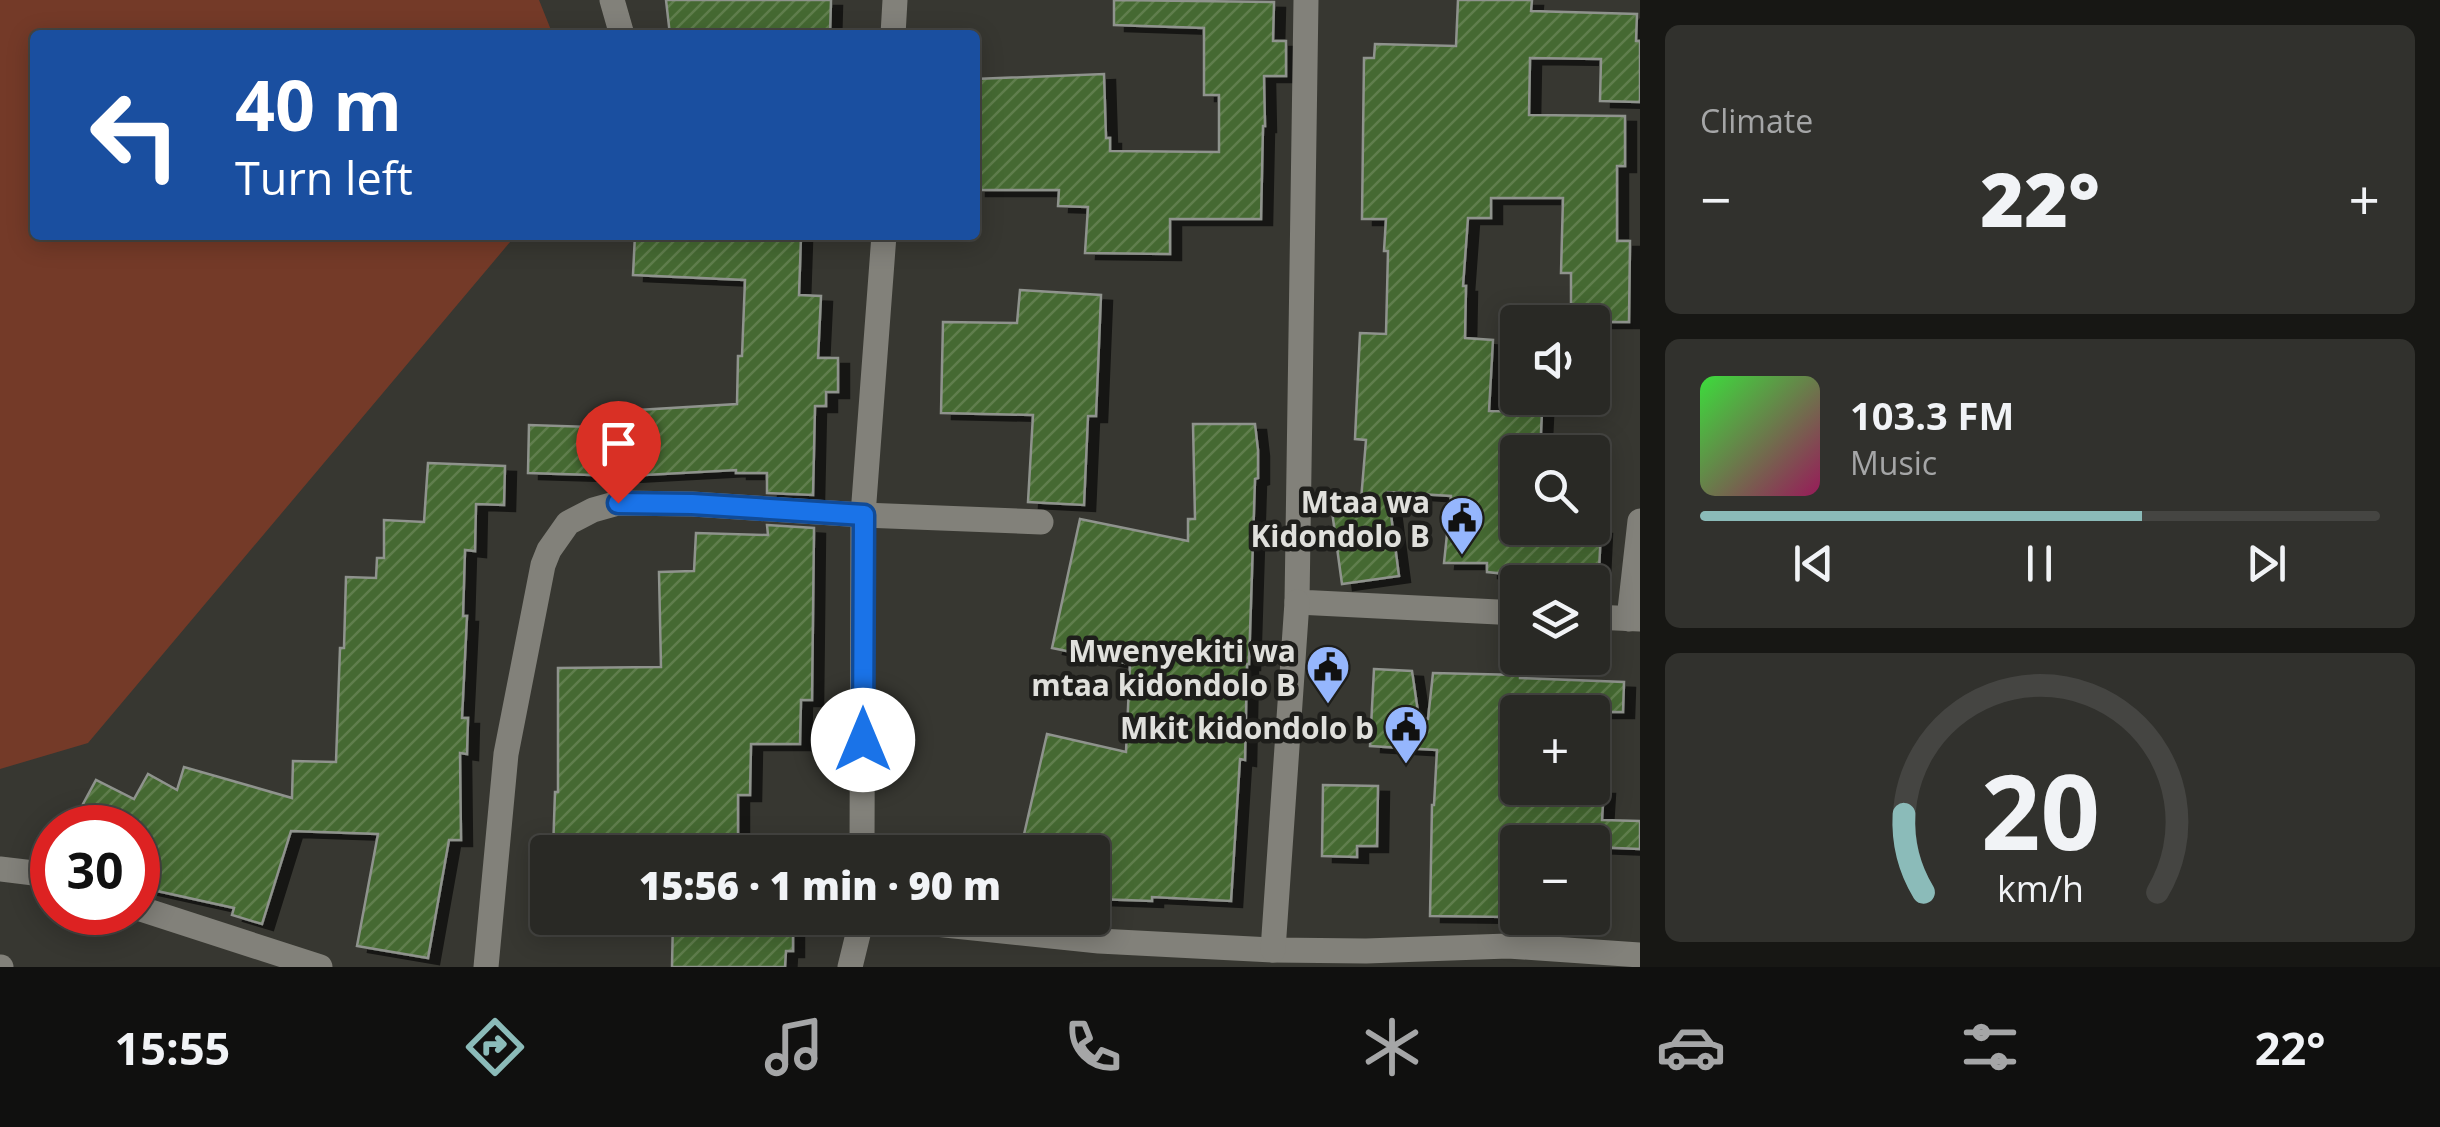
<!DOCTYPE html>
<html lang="en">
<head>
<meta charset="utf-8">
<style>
	:root { --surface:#292925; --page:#31312d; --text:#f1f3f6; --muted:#a5a6a7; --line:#454542; --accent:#8bbbb9 }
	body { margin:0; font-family:"Open Sans",sans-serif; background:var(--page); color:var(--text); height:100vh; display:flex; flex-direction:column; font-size:38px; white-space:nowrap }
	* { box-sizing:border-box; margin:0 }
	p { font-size:32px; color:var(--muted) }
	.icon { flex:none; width:55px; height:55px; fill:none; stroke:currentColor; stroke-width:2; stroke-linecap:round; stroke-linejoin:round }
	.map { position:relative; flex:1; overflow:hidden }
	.details { display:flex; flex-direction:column; gap:25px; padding:25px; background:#171714; width:800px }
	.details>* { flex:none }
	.banner { position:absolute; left:30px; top:30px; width:950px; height:210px; border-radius:10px; box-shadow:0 5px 25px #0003,0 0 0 2px var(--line); background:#1a4fa0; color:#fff; overflow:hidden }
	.controls { position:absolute; left:1500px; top:305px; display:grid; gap:20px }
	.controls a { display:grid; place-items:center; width:110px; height:110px; border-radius:10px; background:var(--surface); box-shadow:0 5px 25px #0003,0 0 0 2px var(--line); font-size:50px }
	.speed { position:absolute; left:30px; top:805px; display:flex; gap:20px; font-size:50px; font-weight:700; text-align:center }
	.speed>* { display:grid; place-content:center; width:130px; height:130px; border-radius:50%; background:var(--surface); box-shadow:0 5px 25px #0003,0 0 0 2px var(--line); line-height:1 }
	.speed .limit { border:15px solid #d22; background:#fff; color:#111 }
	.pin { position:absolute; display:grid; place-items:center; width:85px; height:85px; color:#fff; margin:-102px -42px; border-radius:50% 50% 50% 0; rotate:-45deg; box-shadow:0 0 10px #0007 }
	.pin .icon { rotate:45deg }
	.me { position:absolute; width:110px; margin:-55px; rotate:0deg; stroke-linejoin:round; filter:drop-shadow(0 0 8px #0008) }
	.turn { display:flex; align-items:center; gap:35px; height:210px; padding:0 40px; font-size:45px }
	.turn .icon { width:130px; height:130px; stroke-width:2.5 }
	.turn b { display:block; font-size:70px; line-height:85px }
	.big { font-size:75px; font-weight:800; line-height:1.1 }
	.details .widget { flex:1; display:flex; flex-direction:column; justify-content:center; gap:15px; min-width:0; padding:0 35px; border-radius:15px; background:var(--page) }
	.details .dial { align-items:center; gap:0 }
	.dial svg { height:260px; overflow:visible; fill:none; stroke:var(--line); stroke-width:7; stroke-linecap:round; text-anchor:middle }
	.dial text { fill:var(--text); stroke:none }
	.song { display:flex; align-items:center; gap:30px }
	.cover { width:120px; height:120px; border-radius:15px; background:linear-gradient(135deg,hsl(120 70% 55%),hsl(330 70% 35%)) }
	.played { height:10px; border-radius:5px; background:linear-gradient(90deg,var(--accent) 65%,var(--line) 65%) }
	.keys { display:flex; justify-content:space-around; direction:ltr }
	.heat { display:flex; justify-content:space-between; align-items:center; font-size:55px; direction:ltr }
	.trip { position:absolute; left:530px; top:835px; width:580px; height:100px; border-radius:10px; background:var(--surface); box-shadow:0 5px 25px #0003,0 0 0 2px var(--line); font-weight:800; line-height:100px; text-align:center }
	.tab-bar { display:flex; height:160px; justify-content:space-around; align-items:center; background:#10100f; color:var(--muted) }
	.tab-bar .icon { width:70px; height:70px }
	.tab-bar .selected { color:var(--accent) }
	.tab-bar b { font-size:45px; color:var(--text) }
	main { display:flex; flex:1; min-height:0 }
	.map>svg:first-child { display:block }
	.green { fill:#743a28 }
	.building { fill:url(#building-hatch); stroke:#8f938d; stroke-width:2.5; filter:url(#shadow) }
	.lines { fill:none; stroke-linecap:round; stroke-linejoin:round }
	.street { stroke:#82817a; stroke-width:25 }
	.route-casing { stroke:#114b97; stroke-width:25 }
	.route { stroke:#1a73e8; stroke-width:18 }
	.labels { text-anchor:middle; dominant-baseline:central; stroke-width:9; stroke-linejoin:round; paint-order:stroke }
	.poi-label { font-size:30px; font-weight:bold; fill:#e0e0dc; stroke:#1e1e1b; text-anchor:end }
</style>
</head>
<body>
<main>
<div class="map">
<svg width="1640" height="967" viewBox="0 0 1640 967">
	<defs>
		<pattern id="building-hatch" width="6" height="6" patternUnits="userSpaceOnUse" patternTransform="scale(2.5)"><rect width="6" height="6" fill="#456931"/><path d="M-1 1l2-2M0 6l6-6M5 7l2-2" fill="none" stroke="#607e4e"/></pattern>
		<filter id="shadow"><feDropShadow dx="11" dy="6" stdDeviation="0" flood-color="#0009"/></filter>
	</defs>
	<rect width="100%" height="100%" fill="#373731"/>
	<polygon class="green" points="0,0 539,0 553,35 35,35 35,235 516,235 88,743 0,769"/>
	<g class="building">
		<polygon points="666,0 831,0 830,35 670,35"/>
		<polygon points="1114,0 1274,2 1273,41 1286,41 1286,76 1264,76 1265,126 1263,126 1261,219 1170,219 1170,254 1085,253 1088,207 1058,206 1059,190 975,190 975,79 1104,74 1106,138 1110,138 1110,151 1219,152 1219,95 1204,95 1204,28 1114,25"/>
		<polygon points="1458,0 1532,0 1531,11 1637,14 1636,41 1640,41 1640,102 1600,101 1601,59 1530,58 1529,115 1625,116 1625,166 1617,166 1617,241 1630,241 1629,322 1571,322 1571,273 1561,273 1563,198 1491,198 1491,218 1468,218 1463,286 1466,286 1465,338 1493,340 1489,411 1542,412 1540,452 1518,452 1518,528 1601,528 1599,571 1583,571 1583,580 1557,579 1487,572 1487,563 1444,563 1451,496 1388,492 1399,576 1342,584 1331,504 1361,500 1366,440 1355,439 1360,333 1386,334 1388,251 1384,251 1386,219 1362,219 1364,58 1374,58 1375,44 1456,46"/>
		<polygon points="635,235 801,236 799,295 821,296 818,358 838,358 838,392 826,392 826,406 815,406 813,495 767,493 767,473 736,473 736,470 626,476 528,473 529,425 623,428 622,411 737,404 738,356 742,356 745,280 633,275"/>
		<polygon points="1020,290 1101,295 1096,416 1088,416 1084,505 1028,502 1033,415 941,413 943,322 1017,323"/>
		<polygon points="1193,424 1255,424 1258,450 1258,478 1255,479 1249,664 1247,664 1245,760 1240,759 1231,901 1152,897 1152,901 1097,899 1099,852 1020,852 1047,734 1126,752 1130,664 1052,648 1080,519 1188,541 1188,519 1195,519"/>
		<polygon points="428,463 505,466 504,505 476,504 475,551 465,550 463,616 467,616 462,718 468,718 467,754 460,753 461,840 449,840 428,958 357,946 378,834 291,831 262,924 232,915 234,908 139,887 150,839 138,833 138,828 128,828 83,804 96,780 134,799 148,774 177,790 184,767 292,798 293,761 336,762 340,648 344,648 346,577 376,578 377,558 384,558 384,520 424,522"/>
		<polygon points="767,525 814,528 812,700 801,700 800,744 751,744 750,795 738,795 738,852 684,852 684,848 581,844 581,852 553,851 555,792 558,792 558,668 661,667 659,572 694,571 696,533 768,535"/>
		<polygon points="1374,669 1412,671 1419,719 1428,719 1433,673 1520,675 1520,678 1624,682 1623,712 1518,712 1518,722 1502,721 1500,788 1604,788 1602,820 1640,821 1640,849 1592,847 1592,842 1518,842 1518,862 1512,862 1511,917 1430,916 1432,805 1434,805 1437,750 1370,746"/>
		<polygon points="1323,785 1378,786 1377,846 1357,846 1357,857 1322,856"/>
		<polygon points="673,918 793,918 793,951 786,951 785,967 672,967"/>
	</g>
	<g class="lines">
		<g class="street">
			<polyline points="612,0 622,35"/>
			<polyline points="1306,0 1297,602 1518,613"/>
			<polyline points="893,35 895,0"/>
			<polyline points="1592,617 1640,619"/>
			<polyline points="1629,619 1640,521"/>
			<polyline points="862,852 863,515 884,235"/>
			<polyline points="0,869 42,874 52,878"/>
			<polyline points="138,908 320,967"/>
			<polyline points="878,918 1099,941 1273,950 1366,951 1508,946 1640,955"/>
			<polyline points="1273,950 1297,602"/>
			<polyline points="0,967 1,967"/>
			<polyline points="486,967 506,754 543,565 549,550 568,523 593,510 618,503 692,504 863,515 1041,522"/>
			<polyline points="850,967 862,918"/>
		</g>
	</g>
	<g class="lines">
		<defs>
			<polyline id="route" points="618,503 692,504 864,515 863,740"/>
		</defs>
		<use href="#route" class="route-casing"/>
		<use href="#route" class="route"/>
	</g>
	<defs>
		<symbol id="civic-pin" viewBox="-11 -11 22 30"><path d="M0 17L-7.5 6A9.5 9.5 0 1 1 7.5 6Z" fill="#95b6fd" stroke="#1e1e1b"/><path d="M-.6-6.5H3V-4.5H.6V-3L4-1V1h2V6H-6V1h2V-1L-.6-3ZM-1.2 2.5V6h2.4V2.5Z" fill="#111"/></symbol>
	</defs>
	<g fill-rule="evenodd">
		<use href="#civic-pin" x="1437" y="493" width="50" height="68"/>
		<use href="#civic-pin" x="1303" y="642" width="50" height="68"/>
		<use href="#civic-pin" x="1381" y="702" width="50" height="68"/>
	</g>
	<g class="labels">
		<g class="poi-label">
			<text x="1430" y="501">Mtaa wa<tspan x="1430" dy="34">Kidondolo B</tspan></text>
			<text x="1296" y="650">Mwenyekiti wa<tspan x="1296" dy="34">mtaa kidondolo B</tspan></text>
			<text x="1374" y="727">Mkit kidondolo b</text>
		</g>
	</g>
</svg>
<div class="controls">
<a><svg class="icon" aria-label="sound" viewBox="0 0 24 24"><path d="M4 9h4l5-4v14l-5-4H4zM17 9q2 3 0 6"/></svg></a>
<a><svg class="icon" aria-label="search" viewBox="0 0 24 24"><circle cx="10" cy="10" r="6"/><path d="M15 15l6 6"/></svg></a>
<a><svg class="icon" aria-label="layers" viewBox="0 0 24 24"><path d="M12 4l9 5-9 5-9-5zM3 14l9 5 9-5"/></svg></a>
<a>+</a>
<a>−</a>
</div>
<div class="speed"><div class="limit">30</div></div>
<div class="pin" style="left:618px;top:503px;background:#d93025"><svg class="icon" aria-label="arrive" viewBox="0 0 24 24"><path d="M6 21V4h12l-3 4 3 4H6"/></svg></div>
<svg class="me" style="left:863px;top:740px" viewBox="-20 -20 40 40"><circle r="19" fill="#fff"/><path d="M0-13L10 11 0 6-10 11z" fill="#1a73e8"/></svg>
<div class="trip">15:56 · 1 min · 90 m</div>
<div class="banner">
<div class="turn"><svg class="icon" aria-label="left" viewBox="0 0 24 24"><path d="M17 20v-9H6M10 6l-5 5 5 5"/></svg><div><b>40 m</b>Turn left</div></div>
</div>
</div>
<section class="details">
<div class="widget"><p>Climate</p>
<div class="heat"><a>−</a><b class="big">22°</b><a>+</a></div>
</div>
<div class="widget">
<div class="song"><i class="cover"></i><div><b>103.3 FM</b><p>Music</p></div></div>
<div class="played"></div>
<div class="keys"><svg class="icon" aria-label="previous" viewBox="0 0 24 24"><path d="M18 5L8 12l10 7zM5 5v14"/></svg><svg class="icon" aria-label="pause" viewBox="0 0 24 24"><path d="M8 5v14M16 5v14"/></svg><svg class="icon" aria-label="next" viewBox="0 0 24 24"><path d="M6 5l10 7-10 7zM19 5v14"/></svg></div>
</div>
<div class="widget dial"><svg viewBox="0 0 100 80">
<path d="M14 69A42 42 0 1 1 86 69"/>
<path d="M14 69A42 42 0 0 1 8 45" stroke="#8bbbb9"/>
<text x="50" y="56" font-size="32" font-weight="700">20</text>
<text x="50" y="72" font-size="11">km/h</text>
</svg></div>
</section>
</main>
<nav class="tab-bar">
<b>15:55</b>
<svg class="icon selected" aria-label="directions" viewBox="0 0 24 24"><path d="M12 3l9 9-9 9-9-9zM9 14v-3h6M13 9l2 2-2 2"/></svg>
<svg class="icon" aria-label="music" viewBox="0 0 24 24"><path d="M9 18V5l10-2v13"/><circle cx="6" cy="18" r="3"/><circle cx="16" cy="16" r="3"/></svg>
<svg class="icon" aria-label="phone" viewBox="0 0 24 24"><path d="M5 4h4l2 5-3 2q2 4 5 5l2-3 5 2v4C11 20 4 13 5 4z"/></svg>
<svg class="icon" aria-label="climate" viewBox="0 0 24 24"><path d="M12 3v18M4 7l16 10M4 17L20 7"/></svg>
<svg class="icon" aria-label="car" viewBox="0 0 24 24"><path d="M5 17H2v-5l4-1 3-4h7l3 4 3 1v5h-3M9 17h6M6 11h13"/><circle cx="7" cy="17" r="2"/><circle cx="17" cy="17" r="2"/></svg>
<svg class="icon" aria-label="filters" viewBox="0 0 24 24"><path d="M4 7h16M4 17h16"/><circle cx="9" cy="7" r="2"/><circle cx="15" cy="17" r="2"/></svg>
<b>22°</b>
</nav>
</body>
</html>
